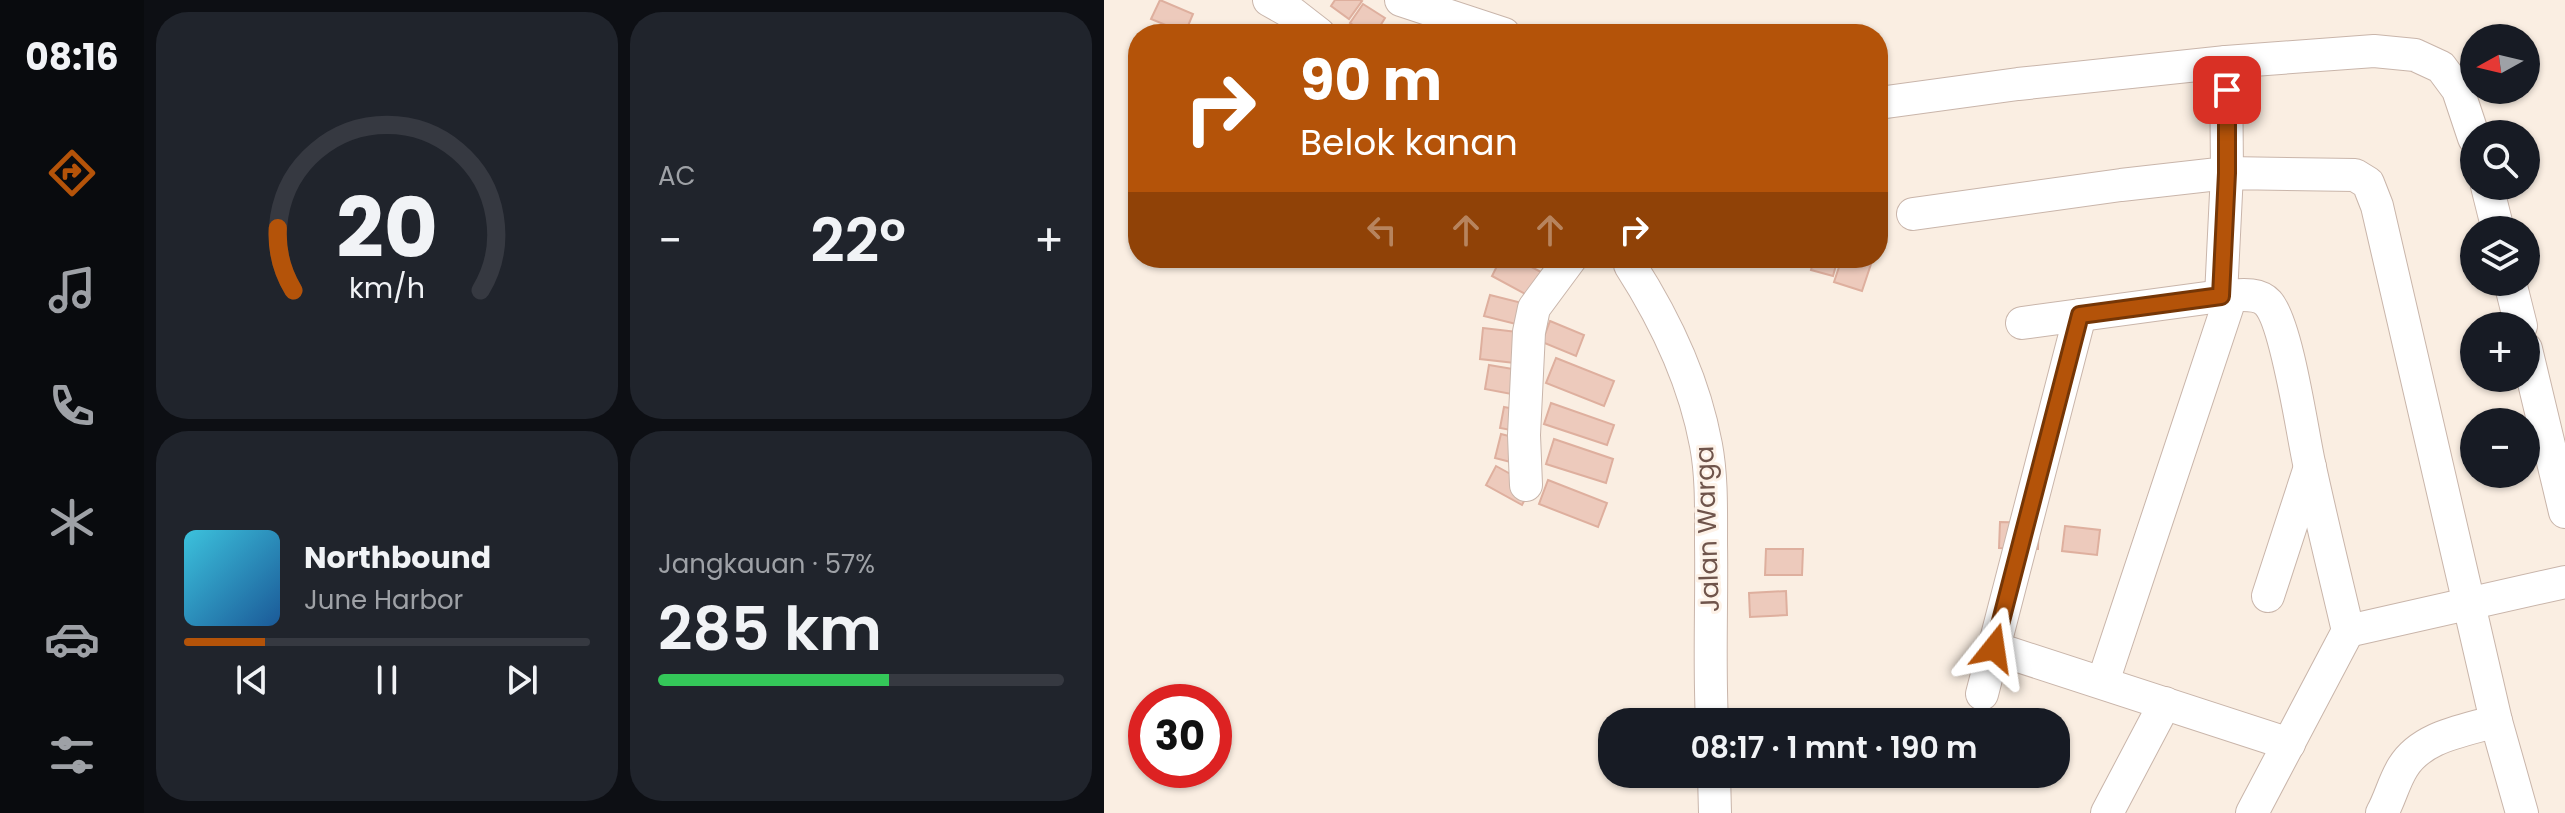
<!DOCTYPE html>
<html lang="id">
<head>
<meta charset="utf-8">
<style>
	:root { --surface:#171b24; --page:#20242c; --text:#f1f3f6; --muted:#9ea1a6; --line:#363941; --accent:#b45309 }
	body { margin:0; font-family:Poppins,sans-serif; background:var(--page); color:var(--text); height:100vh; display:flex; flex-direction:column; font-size:30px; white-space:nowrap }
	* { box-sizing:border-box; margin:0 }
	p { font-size:26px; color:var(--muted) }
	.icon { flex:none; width:44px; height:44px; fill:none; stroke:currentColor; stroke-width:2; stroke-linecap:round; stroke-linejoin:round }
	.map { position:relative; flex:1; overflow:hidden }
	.panel { display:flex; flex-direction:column; gap:12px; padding:12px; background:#0d0f14; width:960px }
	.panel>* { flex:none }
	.guide { position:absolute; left:24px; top:24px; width:760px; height:244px; border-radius:32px; box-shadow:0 2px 6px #0004; background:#b45309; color:#fff; overflow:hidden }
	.needle { width:52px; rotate:262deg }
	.tools { position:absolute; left:1356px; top:24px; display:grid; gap:16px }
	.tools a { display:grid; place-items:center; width:80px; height:80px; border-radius:50%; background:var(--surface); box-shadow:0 2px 6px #0004; font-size:40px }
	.speed { position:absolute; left:24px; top:684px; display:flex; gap:16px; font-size:40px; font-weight:700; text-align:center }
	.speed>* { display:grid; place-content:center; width:104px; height:104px; border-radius:50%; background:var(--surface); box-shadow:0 2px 6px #0004; line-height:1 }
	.speed .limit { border:12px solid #d22; background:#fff; color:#111 }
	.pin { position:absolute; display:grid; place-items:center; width:68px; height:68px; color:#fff; margin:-34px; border-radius:16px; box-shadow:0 4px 12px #0006 }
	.me { position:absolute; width:88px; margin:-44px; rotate:15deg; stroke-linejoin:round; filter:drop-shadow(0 0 6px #0008) }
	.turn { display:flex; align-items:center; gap:28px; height:168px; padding:0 40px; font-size:36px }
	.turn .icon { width:104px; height:104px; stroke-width:2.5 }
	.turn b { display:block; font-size:56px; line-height:68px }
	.lanes { display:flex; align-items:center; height:76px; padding:0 40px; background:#0003; justify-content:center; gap:40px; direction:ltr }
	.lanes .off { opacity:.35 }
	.big { font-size:60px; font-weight:600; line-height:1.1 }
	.panel .widget { flex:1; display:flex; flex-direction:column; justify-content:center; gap:12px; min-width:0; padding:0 28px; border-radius:32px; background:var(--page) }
	.panel .dial { align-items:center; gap:0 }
	.dial svg { height:208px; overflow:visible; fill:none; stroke:var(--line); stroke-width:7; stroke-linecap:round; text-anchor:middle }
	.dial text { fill:var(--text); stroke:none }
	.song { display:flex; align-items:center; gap:24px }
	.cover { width:96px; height:96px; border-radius:12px; background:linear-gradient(135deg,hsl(190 70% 55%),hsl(210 70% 35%)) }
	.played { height:8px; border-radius:4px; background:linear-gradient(90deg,var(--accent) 20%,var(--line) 20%) }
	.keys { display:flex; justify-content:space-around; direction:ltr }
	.heat { display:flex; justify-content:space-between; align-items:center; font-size:44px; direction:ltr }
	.charge { height:12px; border-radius:6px; background:linear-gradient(90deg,#34c759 57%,var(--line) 0) }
	.panel .tiles { flex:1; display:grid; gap:12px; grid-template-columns:repeat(2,1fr) }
	.trip { position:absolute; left:494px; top:708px; width:472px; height:80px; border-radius:32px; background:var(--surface); box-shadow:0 2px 6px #0004; font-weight:600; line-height:80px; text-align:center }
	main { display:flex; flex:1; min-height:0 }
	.tab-bar { display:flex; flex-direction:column; width:144px; justify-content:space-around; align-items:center; background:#090b0e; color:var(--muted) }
	.tab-bar .icon { width:56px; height:56px }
	.tab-bar .current { color:var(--accent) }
	.tab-bar b { font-size:36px; color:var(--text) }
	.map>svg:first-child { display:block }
	.building { fill:#edcabc; stroke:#deaf9e; stroke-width:2 }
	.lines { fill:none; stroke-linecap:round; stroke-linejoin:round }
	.minor-casing { stroke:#c9b5aa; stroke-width:34 }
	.minor { stroke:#fff; stroke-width:32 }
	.route-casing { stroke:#753606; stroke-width:20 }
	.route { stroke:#b45309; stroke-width:14 }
	.labels { text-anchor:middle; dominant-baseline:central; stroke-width:6; stroke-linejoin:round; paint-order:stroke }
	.street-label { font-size:26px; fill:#6f544b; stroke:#fdf2e8 }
</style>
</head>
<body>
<main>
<nav class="tab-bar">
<b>08:16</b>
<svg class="icon current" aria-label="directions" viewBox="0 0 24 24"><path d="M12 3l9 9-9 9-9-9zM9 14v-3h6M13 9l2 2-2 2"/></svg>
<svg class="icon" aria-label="music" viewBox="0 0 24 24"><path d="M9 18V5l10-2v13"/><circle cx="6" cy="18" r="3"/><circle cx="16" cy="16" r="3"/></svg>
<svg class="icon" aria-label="phone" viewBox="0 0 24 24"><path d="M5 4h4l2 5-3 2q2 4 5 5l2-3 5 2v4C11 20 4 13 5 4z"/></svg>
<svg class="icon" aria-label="climate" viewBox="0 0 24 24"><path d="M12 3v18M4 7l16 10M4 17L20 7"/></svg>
<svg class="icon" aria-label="car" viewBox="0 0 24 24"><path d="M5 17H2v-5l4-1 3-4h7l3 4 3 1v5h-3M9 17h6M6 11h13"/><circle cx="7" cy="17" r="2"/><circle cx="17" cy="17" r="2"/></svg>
<svg class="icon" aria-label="filters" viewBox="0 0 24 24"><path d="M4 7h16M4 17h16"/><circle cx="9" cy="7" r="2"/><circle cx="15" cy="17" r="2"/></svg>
</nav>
<section class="panel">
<div class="tiles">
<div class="widget dial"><svg viewBox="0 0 100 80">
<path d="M14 69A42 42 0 1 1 86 69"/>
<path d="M14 69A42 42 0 0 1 8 45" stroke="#b45309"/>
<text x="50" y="56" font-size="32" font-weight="700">20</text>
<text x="50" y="72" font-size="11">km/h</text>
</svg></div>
<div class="widget"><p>AC</p>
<div class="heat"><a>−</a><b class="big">22°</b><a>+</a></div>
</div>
<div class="widget">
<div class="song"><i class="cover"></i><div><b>Northbound</b><p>June Harbor</p></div></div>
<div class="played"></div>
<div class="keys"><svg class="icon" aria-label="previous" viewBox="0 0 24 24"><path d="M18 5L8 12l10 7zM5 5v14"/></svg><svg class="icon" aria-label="pause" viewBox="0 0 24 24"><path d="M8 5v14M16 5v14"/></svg><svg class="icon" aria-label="next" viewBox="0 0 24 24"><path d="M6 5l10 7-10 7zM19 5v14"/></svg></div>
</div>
<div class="widget"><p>Jangkauan · 57%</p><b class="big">285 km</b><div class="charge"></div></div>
</div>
</section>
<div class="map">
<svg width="1461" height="813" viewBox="0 0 1461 813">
	<rect width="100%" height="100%" fill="#faeee2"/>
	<g class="building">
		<polygon points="56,0 89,14 81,33 47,19"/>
		<polygon points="231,0 256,0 258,1 245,19 227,6"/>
		<polygon points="259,4 281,18 271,34 263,34 246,23"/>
		<polygon points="288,26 299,34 282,34"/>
		<polygon points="397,258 410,258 437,272 425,296 388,276"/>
		<polygon points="710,258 734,258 729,276 707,270"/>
		<polygon points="738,258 769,258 758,291 730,282"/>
		<polygon points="386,295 430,306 424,327 380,316"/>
		<polygon points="446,321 480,335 472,356 438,342"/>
		<polygon points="379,328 431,334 428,365 376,359"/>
		<polygon points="452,358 510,381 500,406 442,383"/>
		<polygon points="385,365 427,372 423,397 381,389"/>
		<polygon points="447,403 510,425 503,445 440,424"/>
		<polygon points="400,407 427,412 424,433 396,428"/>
		<polygon points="397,434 428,442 422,466 391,458"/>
		<polygon points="450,439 509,459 502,483 442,464"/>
		<polygon points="392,466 428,486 418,505 382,485"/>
		<polygon points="444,480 503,503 494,527 435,504"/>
		<polygon points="896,522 935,523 934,549 895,548"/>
		<polygon points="961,526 996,530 993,555 958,551"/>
		<polygon points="662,549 699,549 698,575 661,575"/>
		<polygon points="682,591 683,615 646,617 645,593"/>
	</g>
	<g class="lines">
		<defs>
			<g id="minor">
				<polyline points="165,0 188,13 215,34"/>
				<polyline points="297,0 400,34"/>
				<polyline points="775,103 914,84 1122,62 1270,51 1311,55 1337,67 1354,90 1370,138"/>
				<polyline points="1383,186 1394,230"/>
				<polyline points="809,214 1017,185 1123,173 1122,62"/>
				<path d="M531,258l-5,7c36,56 64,115 76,180 6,32 5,66 5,99 1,59 -2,118 1,178"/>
				<polyline points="1406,282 1417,326"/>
				<polyline points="1117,296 1123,173 1251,175 1264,183 1273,206 1392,721 1418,813"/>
				<path d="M918,323l199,-27c15,0 36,-5 47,7 19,21 34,128 41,160 12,56 26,112 39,168l-96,182"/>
				<polyline points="1422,349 1461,512"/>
				<polyline points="422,485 420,435 425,332 430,308 467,258"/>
				<polyline points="1164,596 1206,467"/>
				<polyline points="1244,631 1461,582"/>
				<polyline points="890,648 1185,744"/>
				<polyline points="999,682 1127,296"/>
				<polyline points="878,694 976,315"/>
				<polyline points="610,774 611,813"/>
				<polyline points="1003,813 1061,703"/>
				<path d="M1278,813c8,-14 12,-32 21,-46 19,-31 61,-36 93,-46"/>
			</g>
		</defs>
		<use href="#minor" class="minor-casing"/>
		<use href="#minor" class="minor"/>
	</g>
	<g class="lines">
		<defs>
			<polyline id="route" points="890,648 976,315 1117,296 1123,173 1123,90"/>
		</defs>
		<use href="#route" class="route-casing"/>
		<use href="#route" class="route"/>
	</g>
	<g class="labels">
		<g class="street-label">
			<text transform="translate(603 529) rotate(-92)">Jalan Warga</text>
		</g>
	</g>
</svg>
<div class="tools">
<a><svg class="needle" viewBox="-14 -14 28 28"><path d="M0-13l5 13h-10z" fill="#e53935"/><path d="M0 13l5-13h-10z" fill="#9ea1a6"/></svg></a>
<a><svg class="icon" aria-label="search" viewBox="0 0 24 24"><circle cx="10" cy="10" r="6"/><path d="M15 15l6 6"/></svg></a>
<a><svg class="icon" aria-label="layers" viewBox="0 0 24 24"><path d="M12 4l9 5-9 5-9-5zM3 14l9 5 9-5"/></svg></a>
<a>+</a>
<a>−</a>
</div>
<div class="speed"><div class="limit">30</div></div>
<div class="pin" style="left:1123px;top:90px;background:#d93025"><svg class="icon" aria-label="arrive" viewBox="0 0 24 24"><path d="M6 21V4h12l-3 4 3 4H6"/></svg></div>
<svg class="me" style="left:890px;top:648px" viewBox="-20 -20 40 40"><path d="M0-17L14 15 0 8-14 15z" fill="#b45309" stroke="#fff" stroke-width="4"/></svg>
<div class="trip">08:17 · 1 mnt · 190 m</div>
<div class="guide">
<div class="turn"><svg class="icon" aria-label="right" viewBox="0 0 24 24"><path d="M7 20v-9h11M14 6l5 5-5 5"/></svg><div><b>90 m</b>Belok kanan</div></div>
<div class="lanes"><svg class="icon off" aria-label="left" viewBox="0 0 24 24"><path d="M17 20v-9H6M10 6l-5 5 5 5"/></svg><svg class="icon off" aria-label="ahead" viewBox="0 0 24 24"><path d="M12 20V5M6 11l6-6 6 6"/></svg><svg class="icon off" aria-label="ahead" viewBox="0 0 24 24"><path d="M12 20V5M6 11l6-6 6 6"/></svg><svg class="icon" aria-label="right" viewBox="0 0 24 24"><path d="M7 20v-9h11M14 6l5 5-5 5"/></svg></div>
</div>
</div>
</main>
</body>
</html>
